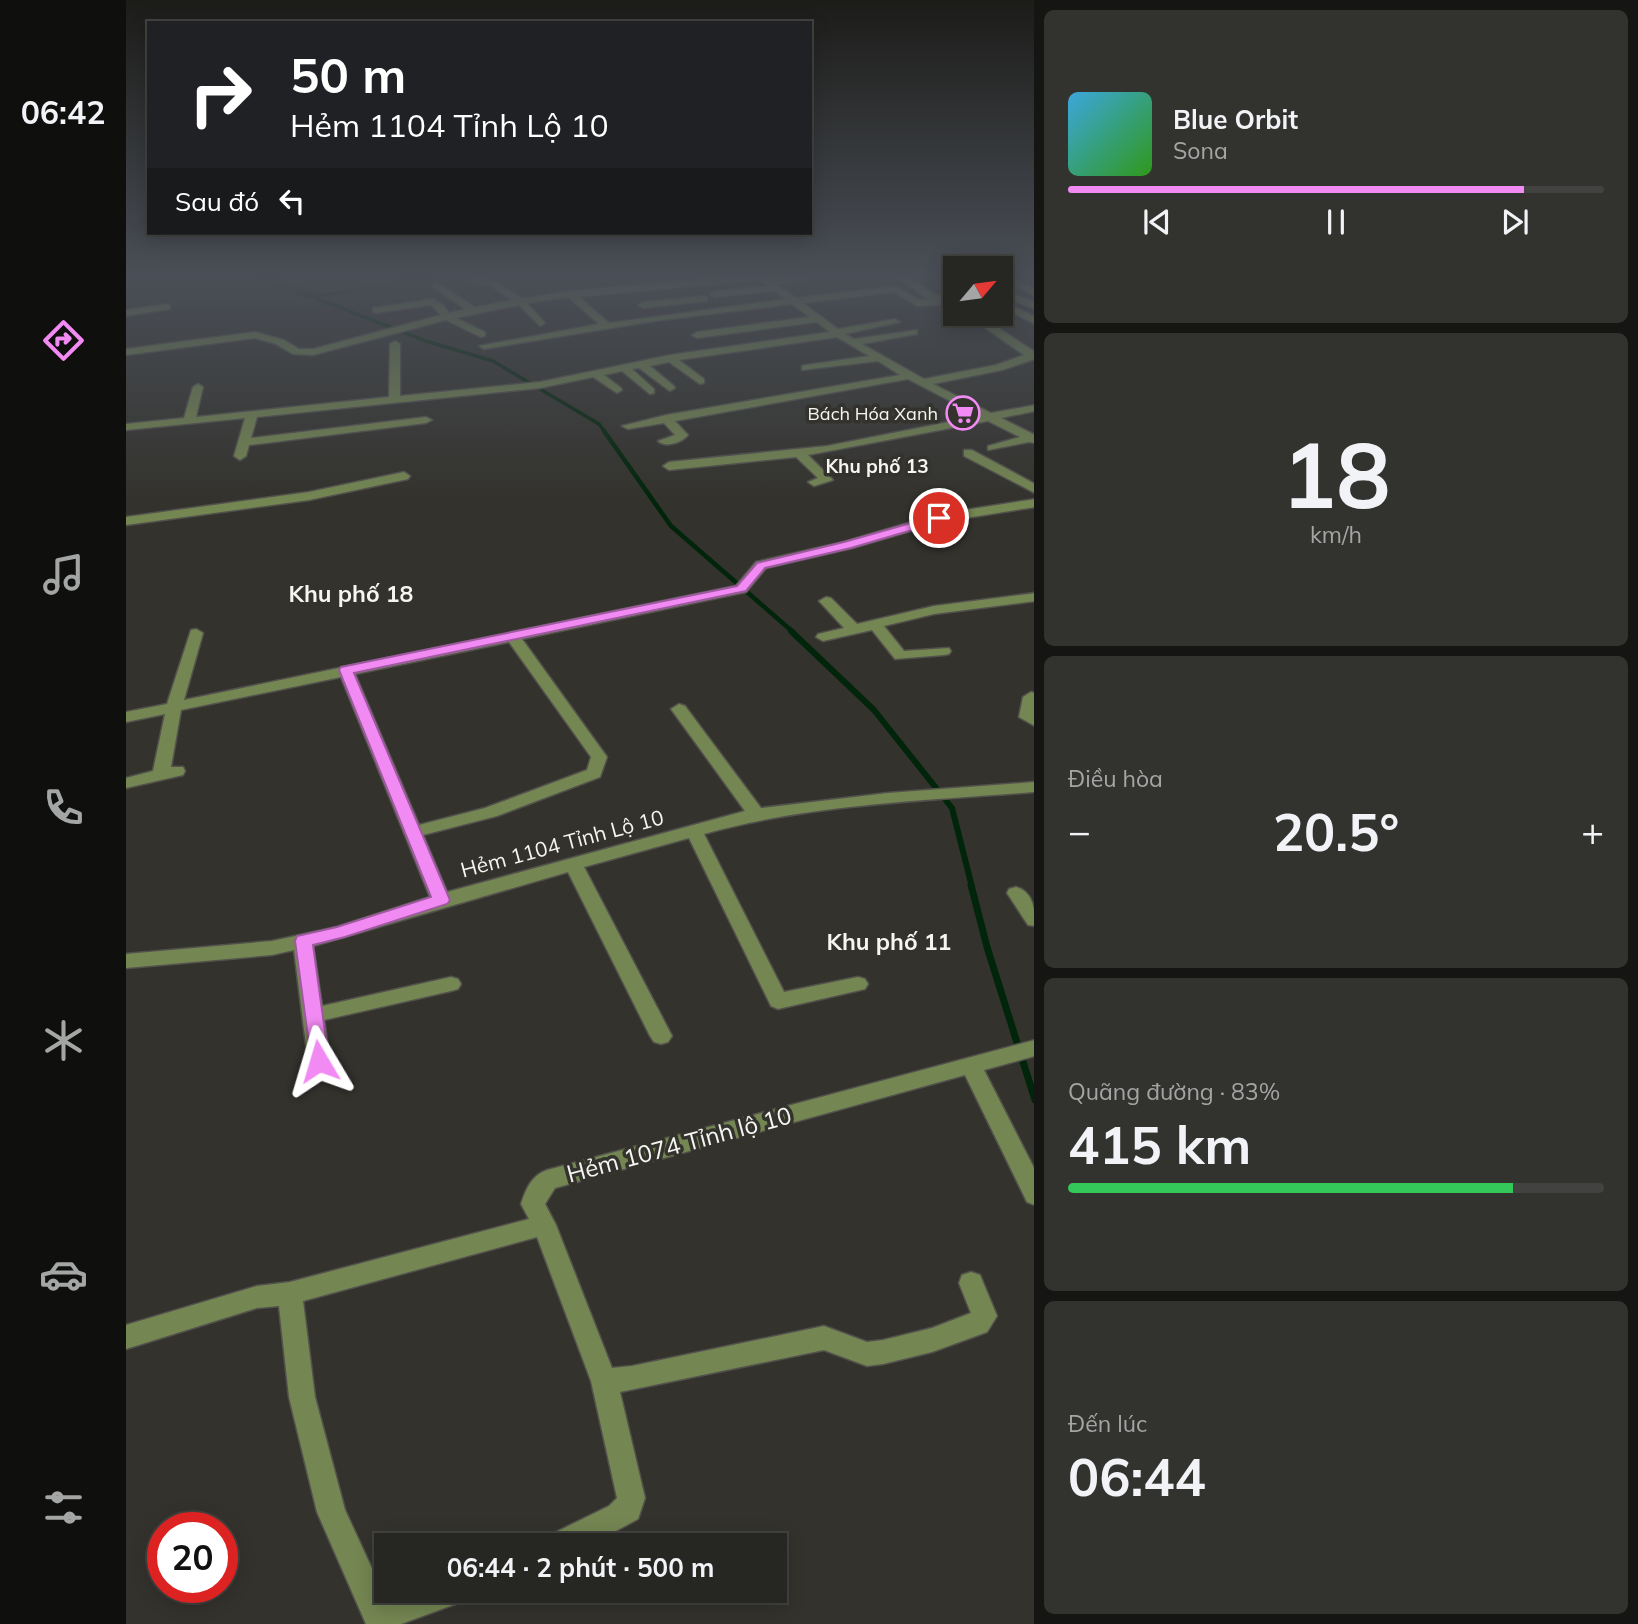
<!DOCTYPE html>
<html lang="vi">
<head>
<meta charset="utf-8">
<style>
	:root { --surface:#262622; --page:#32322f; --text:#f1f3f6; --muted:#a4a5a5; --line:#424340; --accent:#f28af3 }
	body { margin:0; font-family:Mulish,sans-serif; background:var(--page); color:var(--text); height:100vh; display:flex; flex-direction:column; font-size:26px; white-space:nowrap }
	* { box-sizing:border-box; margin:0 }
	p { font-size:23px; color:var(--muted) }
	.icon { flex:none; width:38px; height:38px; fill:none; stroke:currentColor; stroke-width:2; stroke-linecap:round; stroke-linejoin:round }
	.map { position:relative; flex:1; overflow:hidden }
	.sheet { display:flex; flex-direction:column; gap:10px; padding:10px; background:#151513; width:604px }
	.sheet>* { flex:none }
	.hud { position:absolute; left:21px; top:21px; width:665px; height:214px; border-radius:0px; box-shadow:0 4px 18px #0003,0 0 0 2px var(--line); background:#202124; color:#fff; overflow:hidden }
	.needle { width:46px; rotate:61deg }
	.fabs { position:absolute; left:817px; top:256px; display:grid; gap:14px }
	.fabs a { display:grid; place-items:center; width:70px; height:70px; border-radius:0px; background:var(--surface); box-shadow:0 4px 18px #0003,0 0 0 2px var(--line); font-size:35px }
	.speed { position:absolute; left:21px; top:1512px; display:flex; gap:14px; font-size:35px; font-weight:700; text-align:center }
	.speed>* { display:grid; place-content:center; width:91px; height:91px; border-radius:50%; background:var(--surface); box-shadow:0 4px 18px #0003,0 0 0 2px var(--line); line-height:1 }
	.speed .limit { border:10px solid #d22; background:#fff; color:#111 }
	.pin { position:absolute; display:grid; place-items:center; width:60px; height:60px; color:#fff; margin:-30px; border:4px solid #fff; border-radius:50%; box-shadow:0 2px 7px #0007 }
	.me { position:absolute; width:77px; margin:-38px; rotate:353deg; stroke-linejoin:round; filter:drop-shadow(0 0 5px #0008) }
	.turn { display:flex; align-items:center; gap:24px; height:147px; padding:0 28px; font-size:32px }
	.turn .icon { width:91px; height:91px; stroke-width:2.5 }
	.turn b { display:block; font-size:49px; line-height:60px }
	.then { display:flex; align-items:center; height:66px; padding:0 28px; background:#0003; gap:14px; font-size:26px }
	.big { font-size:52px; font-weight:700; line-height:1.1 }
	.sheet .widget { flex:1; display:flex; flex-direction:column; justify-content:center; gap:10px; min-width:0; padding:0 24px; border-radius:10px; background:var(--page) }
	.sheet .dial { align-items:center; gap:0 }
	.dial b { font-size:91px; line-height:1 }
	.song { display:flex; align-items:center; gap:21px }
	.cover { width:84px; height:84px; border-radius:10px; background:linear-gradient(135deg,hsl(200 70% 55%),hsl(110 70% 35%)) }
	.played { height:7px; border-radius:4px; background:linear-gradient(90deg,var(--accent) 85%,var(--line) 85%) }
	.keys { display:flex; justify-content:space-around; direction:ltr }
	.heat { display:flex; justify-content:space-between; align-items:center; font-size:38px; direction:ltr }
	.charge { height:10px; border-radius:5px; background:linear-gradient(90deg,#34c759 83%,var(--line) 0) }
	.trip { position:absolute; left:248px; top:1533px; width:413px; height:70px; border-radius:0px; background:var(--surface); box-shadow:0 4px 18px #0003,0 0 0 2px var(--line); font-weight:700; line-height:70px; text-align:center }
	main { display:flex; flex:1; min-height:0 }
	.tab-bar { display:flex; flex-direction:column; width:126px; justify-content:space-around; align-items:center; background:#0f0f0e; color:var(--muted) }
	.tab-bar .icon { width:49px; height:49px }
	.tab-bar .active { color:var(--accent) }
	.tab-bar b { font-size:32px; color:var(--text) }
	.map>svg:first-child { display:block }
	.water { fill:#00250a }
	.lines { fill:none; stroke-linecap:round; stroke-linejoin:round }
	.stream-far3 { stroke:#00250a; stroke-width:3.5 }
	.stream-far2 { stroke:#00250a; stroke-width:4.5 }
	.stream-far1 { stroke:#00250a; stroke-width:6 }
	.stream { stroke:#00250a; stroke-width:7 }
	.minor-casing { stroke:#52514c; stroke-width:3 }
	.minor { fill:#748652; fill-rule:evenodd }
	.route { fill:#f28af3; stroke:#9d5a9e; stroke-width:2 }
	.labels { text-anchor:middle; dominant-baseline:central; stroke-width:7; stroke-linejoin:round; paint-order:stroke }
	.far-poi-label { font-size:18px; fill:#f5f5f1; stroke:#33322d; text-anchor:end }
	.far-neighbourhood-label { font-size:19px; font-weight:bold; fill:#f5f5f1; stroke:#33322d }
	.street-label { font-size:21px; fill:#f5f5f1; stroke:#33322d }
	.neighbourhood-label { font-size:23px; font-weight:bold; fill:#f5f5f1; stroke:#33322d }
	.near-street-label { font-size:24px; fill:#f5f5f1; stroke:#33322d }
</style>
</head>
<body>
<main>
<nav class="tab-bar">
<b>06:42</b>
<svg class="icon active" aria-label="directions" viewBox="0 0 24 24"><path d="M12 3l9 9-9 9-9-9zM9 14v-3h6M13 9l2 2-2 2"/></svg>
<svg class="icon" aria-label="music" viewBox="0 0 24 24"><path d="M9 18V5l10-2v13"/><circle cx="6" cy="18" r="3"/><circle cx="16" cy="16" r="3"/></svg>
<svg class="icon" aria-label="phone" viewBox="0 0 24 24"><path d="M5 4h4l2 5-3 2q2 4 5 5l2-3 5 2v4C11 20 4 13 5 4z"/></svg>
<svg class="icon" aria-label="climate" viewBox="0 0 24 24"><path d="M12 3v18M4 7l16 10M4 17L20 7"/></svg>
<svg class="icon" aria-label="car" viewBox="0 0 24 24"><path d="M5 17H2v-5l4-1 3-4h7l3 4 3 1v5h-3M9 17h6M6 11h13"/><circle cx="7" cy="17" r="2"/><circle cx="17" cy="17" r="2"/></svg>
<svg class="icon" aria-label="filters" viewBox="0 0 24 24"><path d="M4 7h16M4 17h16"/><circle cx="9" cy="7" r="2"/><circle cx="15" cy="17" r="2"/></svg>
</nav>
<div class="map">
<svg width="909" height="1624" viewBox="0 0 909 1624">
	<rect width="100%" height="100%" fill="#33322d"/>
	<polygon class="water" points="113,274 132,274 195,294 312,274 337,274 182,299"/>
	<g class="lines">
		<polyline class="stream-far3" points="187,297 300,341 367,361 473,424 479,432"/>
		<polyline class="stream-far2" points="478,431 545,526 667,632"/>
		<polyline class="stream-far1" points="665,631 748,710 826,808 846,887"/>
		<polyline class="stream" points="845,885 861,947 909,1100"/>
		<defs>
			<g id="minor">
				<path d="M627,274h10l7,5 73,-5 -67,10 20,14 100,-12 23,14h10l-36,-26c25,0 35,26 63,24v6l-39,2 -23,-14 -91,11 35,26 57,-10 5,3 -55,12 9,5 63,-9v4l-55,10 62,35 72,-14 28,-10 -60,-42h12l59,39v7l-33,11 -69,14 58,29 44,-8v6l-34,7 34,17v8l-6,-1 -41,8v-4l32,-9 -32,-16 -180,34 25,25 -19,6 -6,-4 10,-4 -22,-21 -127,13 -6,-4 6,-4 158,-16 152,-30 -71,-37 -233,42 13,14c-7,8 -22,13 -30,6l17,-6 -11,-12 -36,6 -6,-3 44,-11 234,-40 -22,-14 -76,9v-4l4,-1 63,-9 -32,-19 -158,23 25,19v4l-4,1 -31,-22 -19,4 24,20 1,2 -5,3 -31,-23 -7,1 22,20v4l-4,1 -28,-23 -18,4 17,13 1,2 -5,3 -24,-16 -53,11 -283,29 -6,21 175,-21 6,3 -6,3 -177,22 -3,11 -6,4 -6,-4 11,-38 -119,12v-6l58,-6 9,-31 5,-3 5,3 -7,30 193,-20 1,-53 5,-3 5,3v52l140,-14 130,-27 160,-23 -13,-10 -120,16 -5,-3 5,-3 113,-15 -18,-13 -137,17 -171,28 -5,-3 120,-22 -31,-27 -41,6 18,20 -5,3 -21,-21 -63,13 29,14v4l-4,1 -35,-17 -133,35 -20,-1 -17,-10 -21,-6 -129,17v-6l129,-17 29,8 15,9h14l128,-34 -10,-10 -55,8 -3,-1v-4l60,-9 11,7 5,7 16,-4 -32,-22v-4l3,-1 39,25 37,-7 -21,-14 -22,-5v-4l3,-1 25,6 25,17 48,-8zM633,280l9,6 -53,5 -5,3 5,3 59,-6 12,8 -177,24 -30,-26z"/>
				<polygon points="808,274 819,274 830,281 830,288"/>
				<polygon points="875,274 909,289 909,296 875,280"/>
				<polygon points="903,274 909,274 909,278"/>
				<polygon points="875,290 909,302 909,309 875,296"/>
				<polygon points="578,296 581,297 581,301 517,308 512,305 517,302"/>
				<polygon points="875,300 909,317 909,324 875,307"/>
				<polygon points="41,304 44,305 44,309 0,316 0,310"/>
				<polygon points="838,450 846,450 909,484 909,493 838,456"/>
				<polygon points="278,472 284,476 282,479 183,500 0,525 0,517 183,492"/>
				<path d="M909,499v8l-94,15 -89,26 -86,20 -20,24 -224,47 85,118 -7,20 -103,39 -74,19 24,57 298,-81 -74,-102 8,-5 6,2 76,102 127,-15 147,-11v10c-111,9 -224,12 -331,42l80,158 74,-15 7,2 3,5 -3,5 -87,20 -7,-3 -82,-168 -105,29 88,169 -4,6 -7,2 -7,-2 -4,-6 -82,-164 -255,74 9,60 129,-29 7,2 3,5 -3,5 -7,2 -127,29 6,41 -3,6 -8,2 -8,-2 -3,-6 -14,-111 -22,5 -146,13v-14l146,-13 65,-14 93,-30 -89,-220 -160,33 -10,57h12l2,4 -2,4 -57,13v-10l27,-7 12,-57 -39,8v-10l41,-8 24,-74 5,-1 7,4 -19,67 552,-114 20,-24 88,-20 95,-28zM383,642l82,115 -4,13 -102,38 -66,17 -64,-151z"/>
				<polygon points="909,593 909,601 808,614 758,626 778,651 823,648 825,651 823,654 818,655 769,659 746,630 697,641 690,637 692,634 718,628 693,601 700,597 705,598 731,624 808,606"/>
				<polygon points="905,692 909,693 909,726 893,717 897,697"/>
				<path d="M890,887c18,5 19,24 19,39l-7,-1 -21,-32 2,-4z"/>
				<path d="M909,1040v16l-51,14 51,100v35l-8,-3 -62,-127 -410,113 -10,16 11,21 56,143 20,-2 192,-40 43,16 16,-2 49,-12 39,-15 -12,-30 3,-8 9,-3 9,3 17,41 -10,16 -55,20 -49,12 -16,2 -43,-16 -204,42 25,106 -7,21 -48,26h-45l5,-10 59,-29 8,-8 -26,-117 -54,-144 -234,64 12,96 30,113 41,89 24,-8h55l-4,11 -60,22h-35l-49,-112 -28,-115 -10,-91 -22,2 -131,41v-24l131,-39 33,-4 239,-63 -8,-15c5,-15 10,-28 26,-34z"/>
			</g>
		</defs>
		<use href="#minor" class="minor-casing"/>
		<use href="#minor" class="minor"/>
	</g>
	<linearGradient id="sky" x2="0" y2="1"><stop stop-color="#1c1c19"/><stop offset="0.55" stop-color="#4a4f57"/><stop offset="1" stop-color="#4a4f57" stop-opacity="0"/></linearGradient>
	<rect width="909" height="502" fill="url(#sky)"/>
	<polygon class="route" points="813,515 817,516 817,521 725,548 639,568 620,591 228,673 324,900 321,904 219,937 187,945 203,1061 200,1066 193,1068 186,1066 169,941 171,936 211,927 305,897 213,670 215,667 611,586 631,563 718,542"/>
	<defs>
		<symbol id="supermarket-ring" viewBox="-11 -11 22 22"><circle r="9.5" fill="#33322d" stroke="#f28af3" stroke-width="1.5"/><path d="M-6-5.5h2.5l.6 2H6L4.5 2H-2.5L-4.4-4H-6ZM-1.5 3.2a1.3 1.3 0 1 0 .1 0ZM3 3.2a1.3 1.3 0 1 0 .1 0Z" fill="#f28af3"/></symbol>
	</defs>
	<g fill-rule="evenodd">
		<use href="#supermarket-ring" x="818" y="394" width="38" height="38"/>
	</g>
	<g class="labels">
		<g class="far-poi-label">
			<text x="812" y="413">Bách Hóa Xanh</text>
		</g>
		<g class="far-neighbourhood-label">
			<text x="751" y="466">Khu phố 13</text>
		</g>
		<g class="street-label">
			<text transform="translate(436 843) rotate(-15)">Hẻm 1104 Tỉnh Lộ 10</text>
		</g>
		<g class="neighbourhood-label">
			<text x="225" y="593">Khu phố 18</text>
			<text x="763" y="941">Khu phố 11</text>
		</g>
		<g class="near-street-label">
			<text transform="translate(553 1144) rotate(-15)">Hẻm 1074 Tỉnh lộ 10</text>
		</g>
	</g>
</svg>
<div class="fabs">
<a><svg class="needle" viewBox="-14 -14 28 28"><path d="M0-13l5 13h-10z" fill="#e53935"/><path d="M0 13l5-13h-10z" fill="#a4a5a5"/></svg></a>
</div>
<div class="speed"><div class="limit">20</div></div>
<div class="pin" style="left:813px;top:518px;background:#d93025"><svg class="icon" aria-label="arrive" viewBox="0 0 24 24"><path d="M6 21V4h12l-3 4 3 4H6"/></svg></div>
<svg class="me" style="left:193px;top:1061px" viewBox="-20 -20 40 40"><path d="M0-17L14 15 0 8-14 15z" fill="#f28af3" stroke="#fff" stroke-width="4"/></svg>
<div class="trip">06:44 · 2 phút · 500 m</div>
<div class="hud">
<div class="turn"><svg class="icon" aria-label="right" viewBox="0 0 24 24"><path d="M7 20v-9h11M14 6l5 5-5 5"/></svg><div><b>50 m</b>Hẻm 1104 Tỉnh Lộ 10</div></div>
<div class="then">Sau đó<svg class="icon" aria-label="left" viewBox="0 0 24 24"><path d="M17 20v-9H6M10 6l-5 5 5 5"/></svg></div>
</div>
</div>
<section class="sheet">
<div class="widget">
<div class="song"><i class="cover"></i><div><b>Blue Orbit</b><p>Sona</p></div></div>
<div class="played"></div>
<div class="keys"><svg class="icon" aria-label="previous" viewBox="0 0 24 24"><path d="M18 5L8 12l10 7zM5 5v14"/></svg><svg class="icon" aria-label="pause" viewBox="0 0 24 24"><path d="M8 5v14M16 5v14"/></svg><svg class="icon" aria-label="next" viewBox="0 0 24 24"><path d="M6 5l10 7-10 7zM19 5v14"/></svg></div>
</div>
<div class="widget dial"><b>18</b><p>km/h</p></div>
<div class="widget"><p>Điều hòa</p>
<div class="heat"><a>−</a><b class="big">20.5°</b><a>+</a></div>
</div>
<div class="widget"><p>Quãng đường · 83%</p><b class="big">415 km</b><div class="charge"></div></div>
<div class="widget"><p>Đến lúc</p><b class="big">06:44</b></div>
</section>
</main>
</body>
</html>
